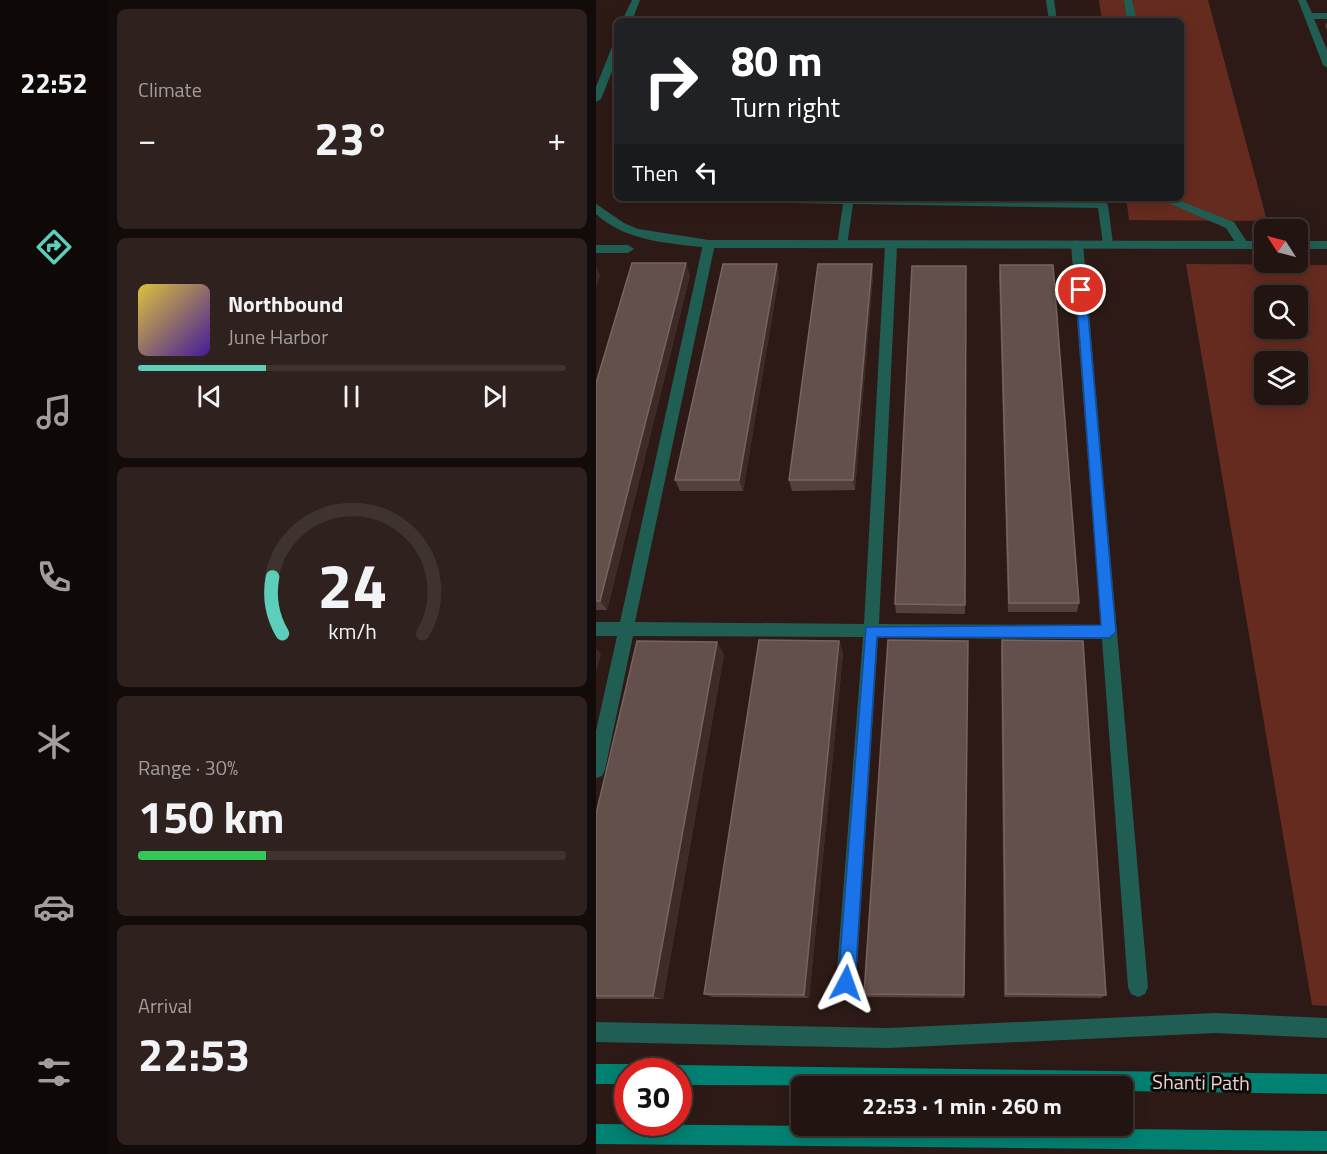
<!DOCTYPE html>
<html lang="en">
<head>
<meta charset="utf-8">
<style>
	:root { --surface:#221410; --page:#2e211e; --text:#f1f3f6; --muted:#a29e9f; --line:#3f3330; --accent:#5ccebb }
	body { margin:0; font-family:"Titillium Web",sans-serif; background:var(--page); color:var(--text); height:100vh; display:flex; flex-direction:column; font-size:22px; white-space:nowrap }
	* { box-sizing:border-box; margin:0 }
	p { font-size:20px; color:var(--muted) }
	.icon { flex:none; width:33px; height:33px; fill:none; stroke:currentColor; stroke-width:2; stroke-linecap:round; stroke-linejoin:round }
	.map { position:relative; flex:1; overflow:hidden }
	.side { display:flex; flex-direction:column; gap:9px; padding:9px; background:#130b09; width:488px }
	.side>* { flex:none }
	.top-card { position:absolute; left:18px; top:18px; width:570px; height:183px; border-radius:9px; box-shadow:0 3px 15px #0003,0 0 0 2px var(--line); background:#202124; color:#fff; overflow:hidden }
	.needle { width:39px; rotate:306deg }
	.controls { position:absolute; left:658px; top:219px; display:grid; gap:12px }
	.controls a { display:grid; place-items:center; width:54px; height:54px; border-radius:9px; background:var(--surface); box-shadow:0 3px 15px #0003,0 0 0 2px var(--line); font-size:30px }
	.speed { position:absolute; left:18px; top:1058px; display:flex; gap:12px; font-size:30px; font-weight:700; text-align:center }
	.speed>* { display:grid; place-content:center; width:78px; height:78px; border-radius:50%; background:var(--surface); box-shadow:0 3px 15px #0003,0 0 0 2px var(--line); line-height:1 }
	.speed .limit { border:9px solid #d22; background:#fff; color:#111 }
	.pin { position:absolute; display:grid; place-items:center; width:51px; height:51px; color:#fff; margin:-26px; border:3px solid #fff; border-radius:50%; box-shadow:0 2px 6px #0007 }
	.me { position:absolute; width:66px; margin:-33px; rotate:4deg; stroke-linejoin:round; filter:drop-shadow(0 0 4px #0008) }
	.turn { display:flex; align-items:center; gap:21px; height:126px; padding:0 18px; font-size:27px }
	.turn .icon { width:78px; height:78px; stroke-width:2.5 }
	.turn b { display:block; font-size:42px; line-height:51px }
	.then { display:flex; align-items:center; height:57px; padding:0 18px; background:#0003; gap:12px; font-size:22px }
	.big { font-size:45px; font-weight:700; line-height:1.1 }
	.side .card { flex:1; display:flex; flex-direction:column; justify-content:center; gap:9px; min-width:0; padding:0 21px; border-radius:9px; background:var(--page) }
	.side .dial { align-items:center; gap:0 }
	.dial svg { height:156px; overflow:visible; fill:none; stroke:var(--line); stroke-width:7; stroke-linecap:round; text-anchor:middle }
	.dial text { fill:var(--text); stroke:none }
	.song { display:flex; align-items:center; gap:18px }
	.cover { width:72px; height:72px; border-radius:9px; background:linear-gradient(135deg,hsl(50 70% 55%),hsl(260 70% 35%)) }
	.played { height:6px; border-radius:3px; background:linear-gradient(90deg,var(--accent) 30%,var(--line) 30%) }
	.keys { display:flex; justify-content:space-around; direction:ltr }
	.heat { display:flex; justify-content:space-between; align-items:center; font-size:33px; direction:ltr }
	.charge { height:9px; border-radius:4px; background:linear-gradient(90deg,#34c759 30%,var(--line) 0) }
	.trip { position:absolute; left:195px; top:1076px; width:342px; height:60px; border-radius:9px; background:var(--surface); box-shadow:0 3px 15px #0003,0 0 0 2px var(--line); font-weight:700; line-height:60px; text-align:center }
	main { display:flex; flex:1; min-height:0 }
	.tab-bar { display:flex; flex-direction:column; width:108px; justify-content:space-around; align-items:center; background:#0e0806; color:var(--muted) }
	.tab-bar .icon { width:42px; height:42px }
	.tab-bar .on { color:var(--accent) }
	.tab-bar b { font-size:27px; color:var(--text) }
	.map>svg:first-child { display:block }
	.green { fill:#662b1f; fill-rule:evenodd }
	.lines { fill:none; stroke-linecap:round; stroke-linejoin:round }
	.service { fill:#205e54; fill-rule:evenodd }
	.minor { fill:#205e54; fill-rule:evenodd }
	.tertiary { fill:#205e54; fill-rule:evenodd }
	.secondary { fill:#008172; fill-rule:evenodd }
	.wall { fill:#54403b }
	.shaded-wall { fill:#3e2a26 }
	.building { fill:#63504b; stroke:#766460; stroke-width:1.5 }
	.route { fill:#1a73e8; stroke:#114b97; stroke-width:1.5 }
	.labels { text-anchor:middle; dominant-baseline:central; stroke-width:6; stroke-linejoin:round; paint-order:stroke }
	.near-street-label { font-size:20px; fill:#e0d3d0; stroke:#0f0806 }
</style>
</head>
<body>
<main>
<nav class="tab-bar">
<b>22:52</b>
<svg class="icon on" aria-label="directions" viewBox="0 0 24 24"><path d="M12 3l9 9-9 9-9-9zM9 14v-3h6M13 9l2 2-2 2"/></svg>
<svg class="icon" aria-label="music" viewBox="0 0 24 24"><path d="M9 18V5l10-2v13"/><circle cx="6" cy="18" r="3"/><circle cx="16" cy="16" r="3"/></svg>
<svg class="icon" aria-label="phone" viewBox="0 0 24 24"><path d="M5 4h4l2 5-3 2q2 4 5 5l2-3 5 2v4C11 20 4 13 5 4z"/></svg>
<svg class="icon" aria-label="climate" viewBox="0 0 24 24"><path d="M12 3v18M4 7l16 10M4 17L20 7"/></svg>
<svg class="icon" aria-label="car" viewBox="0 0 24 24"><path d="M5 17H2v-5l4-1 3-4h7l3 4 3 1v5h-3M9 17h6M6 11h13"/><circle cx="7" cy="17" r="2"/><circle cx="17" cy="17" r="2"/></svg>
<svg class="icon" aria-label="filters" viewBox="0 0 24 24"><path d="M4 7h16M4 17h16"/><circle cx="9" cy="7" r="2"/><circle cx="15" cy="17" r="2"/></svg>
</nav>
<section class="side">
<div class="card"><p>Climate</p>
<div class="heat"><a>−</a><b class="big">23°</b><a>+</a></div>
</div>
<div class="card">
<div class="song"><i class="cover"></i><div><b>Northbound</b><p>June Harbor</p></div></div>
<div class="played"></div>
<div class="keys"><svg class="icon" aria-label="previous" viewBox="0 0 24 24"><path d="M18 5L8 12l10 7zM5 5v14"/></svg><svg class="icon" aria-label="pause" viewBox="0 0 24 24"><path d="M8 5v14M16 5v14"/></svg><svg class="icon" aria-label="next" viewBox="0 0 24 24"><path d="M6 5l10 7-10 7zM19 5v14"/></svg></div>
</div>
<div class="card dial"><svg viewBox="0 0 100 80">
<path d="M14 69A42 42 0 1 1 86 69"/>
<path d="M14 69A42 42 0 0 1 9 40" stroke="#5ccebb"/>
<text x="50" y="56" font-size="32" font-weight="700">24</text>
<text x="50" y="72" font-size="11">km/h</text>
</svg></div>
<div class="card"><p>Range · 30%</p><b class="big">150 km</b><div class="charge"></div></div>
<div class="card"><p>Arrival</p><b class="big">22:53</b></div>
</section>
<div class="map">
<svg width="732" height="1154" viewBox="0 0 732 1154">
	<rect width="100%" height="100%" fill="#2d1a16"/>
	<g class="green">
		<polygon points="503,0 612,0 671,221 533,220 530,198 585,198 585,21 506,21"/>
		<path d="M590,264l141,1v741l-15,-1zM669,296h33v32h-33zM669,362h33v32h-33z"/>
	</g>
	<g class="lines">
		<g class="service">
			<polygon points="450,0 458,0 461,21 453,21"/>
			<polygon points="126,198 498,202 498,198 506,198 512,205 517,244 512,247 507,244 502,208 257,204 251,245 246,248 241,245 247,204 130,202 126,201"/>
		</g>
		<g class="minor">
			<polygon points="528,0 536,0 541,21 531,21"/>
			<polygon points="702,0 710,0 716,13 732,13 732,19 718,19 732,52 732,68 727,65"/>
			<polygon points="561,198 576,198 638,222 653,245 647,249 643,248 630,228"/>
			<polygon points="113,240 119,244 39,622 268,624 289,246 295,242 301,246 283,624 505,625 475,244 481,240 487,244 552,987 549,994 542,997 535,994 532,987 506,639 282,638 260,983 257,990 250,993 243,990 240,983 267,637 37,636 9,770 6,776 0,778 0,731 21,636 0,636 0,622 24,622 107,244"/>
			<polygon points="0,245 32,245 38,249 32,253 0,253"/>
			<polygon points="619,1013 732,1018 732,1038 619,1033 292,1048 0,1042 0,1022 292,1028"/>
		</g>
		<g class="tertiary">
			<polygon points="36,0 44,0 36,21 26,21"/>
			<polygon points="21,44 21,59 5,99 0,102 0,87 16,47"/>
			<path d="M0,204l28,19 14,6 71,11 556,1v8l-556,-1c-39,-5 -83,-6 -113,-34z"/>
			<rect x="702" y="241" width="30" height="8"/>
		</g>
		<g class="secondary">
			<polygon points="0,1064 32,1064 39,1067 41,1071 32,1071 32,1084 0,1084"/>
			<polygon points="82,1065 732,1074 732,1094 526,1091 526,1086 82,1085 82,1071 74,1071"/>
			<polygon points="0,1124 732,1131 732,1151 0,1144"/>
		</g>
	</g>
	<g class="wall">
		<polygon points="732,20 732,31 729,26"/>
		<polygon points="276,264 277,275 259,490 196,491 193,480"/>
		<polygon points="404,265 483,603 481,612 412,612 403,276"/>
		<polygon points="370,266 369,614 300,613 299,604"/>
		<polygon points="94,275 11,610 0,610 0,383"/>
		<polygon points="183,276 147,491 84,491 79,480"/>
		<polygon points="406,640 510,995 505,998 408,997 405,652"/>
		<polygon points="243,641 247,653 213,998 116,997 108,994"/>
		<polygon points="372,641 368,998 271,997 268,994"/>
		<polygon points="128,654 67,999 0,999 0,814"/>
	</g>
	<g class="shaded-wall">
		<polygon points="90,263 94,275 11,610 4,601"/>
		<polygon points="181,264 183,276 147,491 143,480"/>
		<polygon points="276,264 277,275 259,490 257,480"/>
		<polygon points="0,266 4,275 0,288"/>
		<polygon points="243,641 247,653 213,998 208,995"/>
		<polygon points="121,642 128,654 67,999 57,996"/>
		<polygon points="0,648 5,654 0,674"/>
	</g>
	<g class="building">
		<polygon points="36,263 90,263 4,601 0,601 0,383"/>
		<polygon points="127,264 181,264 143,480 79,480"/>
		<polygon points="222,264 276,264 257,480 193,480"/>
		<polygon points="404,265 457,265 483,603 413,603"/>
		<polygon points="316,266 370,266 369,605 299,604"/>
		<polygon points="163,640 243,641 208,995 108,994"/>
		<polygon points="292,640 372,641 368,995 268,994"/>
		<polygon points="406,640 487,641 510,995 410,994"/>
		<polygon points="41,641 121,642 57,996 0,996 0,814"/>
	</g>
	<polygon class="route" points="485,286 490,290 520,632 513,638 281,637 259,983 257,989 250,992 244,989 242,983 270,627 505,625 480,290"/>
	<g class="labels">
		<g class="near-street-label">
			<text transform="translate(605 1082) rotate(1)">Shanti Path</text>
		</g>
	</g>
</svg>
<div class="controls">
<a><svg class="needle" viewBox="-14 -14 28 28"><path d="M0-13l5 13h-10z" fill="#e53935"/><path d="M0 13l5-13h-10z" fill="#a29e9f"/></svg></a>
<a><svg class="icon" aria-label="search" viewBox="0 0 24 24"><circle cx="10" cy="10" r="6"/><path d="M15 15l6 6"/></svg></a>
<a><svg class="icon" aria-label="layers" viewBox="0 0 24 24"><path d="M12 4l9 5-9 5-9-5zM3 14l9 5 9-5"/></svg></a>
</div>
<div class="speed"><div class="limit">30</div></div>
<div class="pin" style="left:485px;top:290px;background:#d93025"><svg class="icon" aria-label="arrive" viewBox="0 0 24 24"><path d="M6 21V4h12l-3 4 3 4H6"/></svg></div>
<svg class="me" style="left:250px;top:983px" viewBox="-20 -20 40 40"><path d="M0-17L14 15 0 8-14 15z" fill="#1a73e8" stroke="#fff" stroke-width="4"/></svg>
<div class="trip">22:53 · 1 min · 260 m</div>
<div class="top-card">
<div class="turn"><svg class="icon" aria-label="right" viewBox="0 0 24 24"><path d="M7 20v-9h11M14 6l5 5-5 5"/></svg><div><b>80 m</b>Turn right</div></div>
<div class="then">Then<svg class="icon" aria-label="left" viewBox="0 0 24 24"><path d="M17 20v-9H6M10 6l-5 5 5 5"/></svg></div>
</div>
</div>
</main>
</body>
</html>
